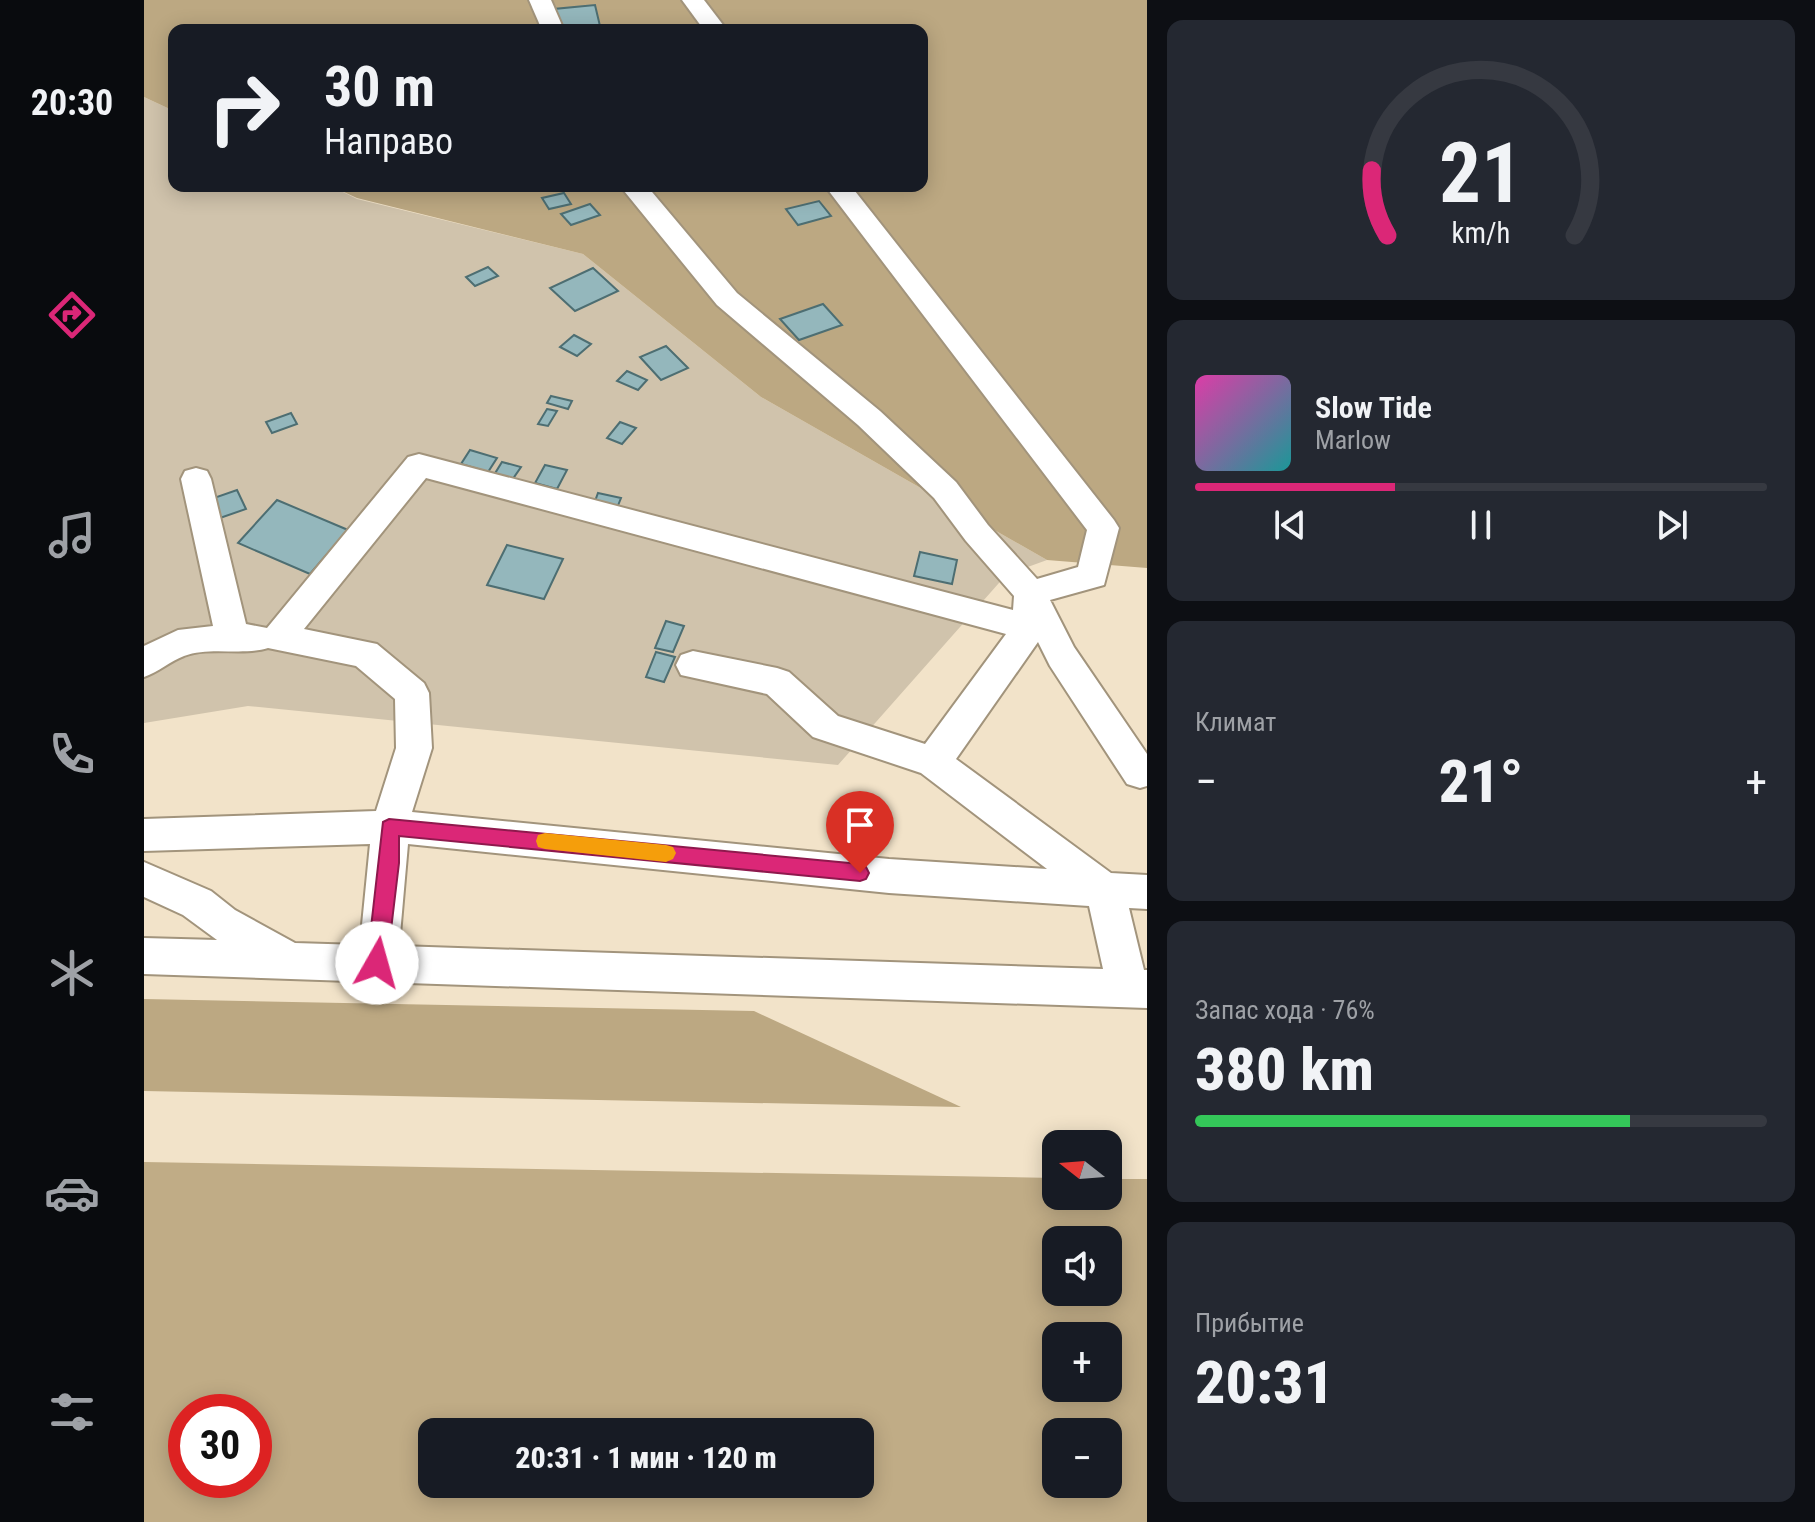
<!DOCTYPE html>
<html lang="ru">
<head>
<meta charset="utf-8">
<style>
	:root { --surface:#171b24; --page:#242831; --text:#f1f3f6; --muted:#9ea1a6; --line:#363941; --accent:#db2777 }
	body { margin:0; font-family:"Roboto Condensed",sans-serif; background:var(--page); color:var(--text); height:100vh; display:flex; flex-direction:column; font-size:30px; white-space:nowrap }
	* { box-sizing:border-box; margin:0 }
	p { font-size:26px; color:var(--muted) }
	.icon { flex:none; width:44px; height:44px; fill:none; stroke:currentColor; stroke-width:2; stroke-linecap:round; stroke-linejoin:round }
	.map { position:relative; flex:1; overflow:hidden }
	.drawer { display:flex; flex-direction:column; gap:20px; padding:20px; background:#0d0f14; width:668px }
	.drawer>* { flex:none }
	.top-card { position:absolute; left:24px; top:24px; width:760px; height:168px; border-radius:16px; box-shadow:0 4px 20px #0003; background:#171b24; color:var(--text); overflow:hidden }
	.needle { width:52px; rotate:287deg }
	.buttons { position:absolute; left:898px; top:1130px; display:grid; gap:16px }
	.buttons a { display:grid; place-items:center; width:80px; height:80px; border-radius:16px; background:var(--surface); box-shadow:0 4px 20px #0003; font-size:40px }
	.speed { position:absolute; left:24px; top:1394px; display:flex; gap:16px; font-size:40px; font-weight:700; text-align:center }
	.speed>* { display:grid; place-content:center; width:104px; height:104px; border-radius:50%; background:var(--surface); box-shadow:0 4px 20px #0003; line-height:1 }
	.speed .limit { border:12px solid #d22; background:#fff; color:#111 }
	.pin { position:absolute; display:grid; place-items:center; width:68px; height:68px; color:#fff; margin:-82px -34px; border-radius:50% 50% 50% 0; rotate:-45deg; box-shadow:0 0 8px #0007 }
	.pin .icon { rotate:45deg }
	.me { position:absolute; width:88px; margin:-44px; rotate:7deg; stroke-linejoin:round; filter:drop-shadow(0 0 6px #0008) }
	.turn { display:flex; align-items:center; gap:28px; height:168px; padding:0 24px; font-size:36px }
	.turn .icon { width:104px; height:104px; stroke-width:2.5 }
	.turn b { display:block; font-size:56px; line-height:68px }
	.big { font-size:60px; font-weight:800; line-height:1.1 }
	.drawer .card { flex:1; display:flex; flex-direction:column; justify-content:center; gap:12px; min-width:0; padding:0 28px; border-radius:16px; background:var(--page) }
	.drawer .dial { align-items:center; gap:0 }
	.dial svg { height:208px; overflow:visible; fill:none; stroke:var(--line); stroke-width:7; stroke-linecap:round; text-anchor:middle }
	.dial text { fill:var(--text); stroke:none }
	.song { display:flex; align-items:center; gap:24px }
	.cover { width:96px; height:96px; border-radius:12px; background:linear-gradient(135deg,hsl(320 70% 55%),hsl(180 70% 35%)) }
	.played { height:8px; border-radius:4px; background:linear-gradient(90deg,var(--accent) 35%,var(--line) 35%) }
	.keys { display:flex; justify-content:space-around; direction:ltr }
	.heat { display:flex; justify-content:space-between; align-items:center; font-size:44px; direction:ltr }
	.charge { height:12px; border-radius:6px; background:linear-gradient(90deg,#34c759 76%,var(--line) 0) }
	.trip { position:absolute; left:274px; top:1418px; width:456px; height:80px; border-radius:16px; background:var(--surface); box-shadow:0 4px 20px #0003; font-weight:800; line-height:80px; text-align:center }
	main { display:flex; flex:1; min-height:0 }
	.tab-bar { display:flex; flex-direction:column; width:144px; justify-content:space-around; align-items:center; background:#090b0e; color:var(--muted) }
	.tab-bar .icon { width:56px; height:56px }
	.tab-bar .active { color:var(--accent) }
	.tab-bar b { font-size:36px; color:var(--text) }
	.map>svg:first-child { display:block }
	.green { fill:#d0c3ac }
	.forest { fill:#bca882 }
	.water { fill:#c0ac86; fill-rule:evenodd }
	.building { fill:#94b7bc; stroke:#4d6e72; stroke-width:2 }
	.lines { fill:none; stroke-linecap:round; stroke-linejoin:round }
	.minor-casing { stroke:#a2947c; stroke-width:4 }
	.minor { fill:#fff; fill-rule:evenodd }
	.route { fill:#db2777; stroke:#8e194d; stroke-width:2 }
	.slow { fill:#f59e0b }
</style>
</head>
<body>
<main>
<nav class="tab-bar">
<b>20:30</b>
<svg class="icon active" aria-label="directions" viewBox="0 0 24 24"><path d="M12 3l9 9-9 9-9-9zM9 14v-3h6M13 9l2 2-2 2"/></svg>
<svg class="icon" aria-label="music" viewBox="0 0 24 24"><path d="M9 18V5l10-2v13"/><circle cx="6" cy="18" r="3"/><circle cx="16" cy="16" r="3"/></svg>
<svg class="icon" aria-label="phone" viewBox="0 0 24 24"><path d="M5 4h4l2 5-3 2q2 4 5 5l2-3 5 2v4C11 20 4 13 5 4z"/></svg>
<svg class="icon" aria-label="climate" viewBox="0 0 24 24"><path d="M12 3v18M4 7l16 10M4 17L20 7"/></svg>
<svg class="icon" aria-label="car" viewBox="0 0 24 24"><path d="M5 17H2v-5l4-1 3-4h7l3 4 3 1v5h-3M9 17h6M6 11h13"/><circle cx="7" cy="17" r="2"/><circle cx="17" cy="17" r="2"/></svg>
<svg class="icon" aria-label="filters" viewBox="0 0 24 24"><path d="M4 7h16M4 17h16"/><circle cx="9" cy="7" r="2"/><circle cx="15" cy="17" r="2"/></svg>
</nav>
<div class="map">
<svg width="1003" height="1522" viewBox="0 0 1003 1522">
	<rect width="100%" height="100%" fill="#f2e3c9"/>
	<polygon class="green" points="0,97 30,111 30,186 187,186 213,199 439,254 617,397 903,560 862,575 694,765 104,706 0,723"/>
	<g class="forest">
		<polygon points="0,0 1003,0 1003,568 903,560 617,397 439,254 213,198 187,186 778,186 778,30 30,30 30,111 0,97"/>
		<polygon points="0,999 610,1011 817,1107 0,1091"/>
	</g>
	<path class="water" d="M0,1162l912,16v18h52v-17h39v343h-1003zM912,1240h52v52h-52zM912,1336h52v52h-52zM42,1412h68v68h-68zM288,1432h428v52h-428zM912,1432h52v52h-52z"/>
	<g class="building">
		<polygon points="451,5 456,26 415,30 410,9"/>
		<polygon points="420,193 427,204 405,209 398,198"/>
		<polygon points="675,201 687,216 654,225 642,209"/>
		<polygon points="446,204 456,215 427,225 417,214"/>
		<polygon points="344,267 354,276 331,286 322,277"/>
		<polygon points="449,268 474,291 431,311 406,288"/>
		<polygon points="679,304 698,325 655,340 636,319"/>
		<polygon points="430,335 447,344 433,356 416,347"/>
		<polygon points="522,346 544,368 517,380 496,357"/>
		<polygon points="483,371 503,380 494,390 473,381"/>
		<polygon points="407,396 428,401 424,409 403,403"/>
		<polygon points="403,409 413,411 404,426 394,424"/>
		<polygon points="147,413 153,424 128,433 122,422"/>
		<polygon points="476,422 492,428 478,444 463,438"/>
		<polygon points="326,450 353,458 344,472 317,464"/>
		<polygon points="358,462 377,467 368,480 350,475"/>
		<polygon points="401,465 423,470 413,489 391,483"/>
		<polygon points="93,490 102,509 76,518 67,499"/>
		<polygon points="454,493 477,498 473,508 450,504"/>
		<polygon points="133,500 204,530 166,574 94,543"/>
		<polygon points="363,545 419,559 400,599 343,585"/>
		<polygon points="776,552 813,560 808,584 770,576"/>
		<polygon points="522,621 540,626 529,652 511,648"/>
		<polygon points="512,652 531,657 520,682 502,677"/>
	</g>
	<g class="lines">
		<defs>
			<g id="minor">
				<polygon points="385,0 407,0 420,30 398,30"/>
				<polygon points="538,0 560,0 583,30 560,30"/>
				<path d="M476,186h27l90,107 143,118 76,71 32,43 49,54 41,-12 9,-37 -262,-344h26l263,334 5,8 -15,57 -54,15 24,47 73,107v32l-7,2 -13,-4 -77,-118 -12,-24 -82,117 155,114 36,2v34l-18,-1 15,62h3v38l-1003,-34v-36l73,2 -34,-25 -39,-18v-35l67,29 24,19 60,33 65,2 10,-101 -226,7v-32l232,-8 20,-63 -1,-49 -39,-33 -88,-18c-26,8 -58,-2 -84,8 -14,5 -25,16 -40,21v-31l34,-16 35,-4 -32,-147 4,-8 11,-3 11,3 4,8 35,145 21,4 141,-171 11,-3 594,156 1,-14 -48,-55 -32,-43 -76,-73 -141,-120zM282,478l580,156 -81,110 -87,-28 -49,-44 -12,-4 -84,-17 -12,4 -5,10 5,10 86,19 46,43 108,36 126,96 -158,-10 -477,-47 20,-64 -3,-55 -5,-10 -47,-39 -73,-15zM264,844l481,49 200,13 14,63 -704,-23z"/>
			</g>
		</defs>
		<use href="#minor" class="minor-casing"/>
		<use href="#minor" class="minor"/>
	</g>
	<polygon class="route" points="245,819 716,864 722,867 725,873 722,879 716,881 255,836 255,863 243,963 240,969 233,972 226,969 223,963 239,822"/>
	<polygon class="slow" points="401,833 522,845 529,847 532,853 529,859 522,862 401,849 394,847 392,841 394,835"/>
</svg>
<div class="buttons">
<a><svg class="needle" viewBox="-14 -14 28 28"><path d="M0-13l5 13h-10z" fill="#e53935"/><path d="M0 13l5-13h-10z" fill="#9ea1a6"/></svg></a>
<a><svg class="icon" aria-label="sound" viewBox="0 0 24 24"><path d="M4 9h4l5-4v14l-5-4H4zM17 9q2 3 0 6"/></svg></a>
<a>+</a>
<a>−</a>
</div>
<div class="speed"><div class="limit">30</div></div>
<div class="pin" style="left:716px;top:873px;background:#d93025"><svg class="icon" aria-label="arrive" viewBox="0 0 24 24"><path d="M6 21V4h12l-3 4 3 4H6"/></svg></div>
<svg class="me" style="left:233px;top:963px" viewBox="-20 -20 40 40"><circle r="19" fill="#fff"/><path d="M0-13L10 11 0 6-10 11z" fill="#db2777"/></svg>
<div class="trip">20:31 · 1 мин · 120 m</div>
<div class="top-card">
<div class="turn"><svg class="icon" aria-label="right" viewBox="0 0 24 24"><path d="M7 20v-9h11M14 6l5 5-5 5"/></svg><div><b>30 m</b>Направо</div></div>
</div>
</div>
<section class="drawer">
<div class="card dial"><svg viewBox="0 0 100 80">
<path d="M14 69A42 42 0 1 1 86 69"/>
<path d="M14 69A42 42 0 0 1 8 44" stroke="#db2777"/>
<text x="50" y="56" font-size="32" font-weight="700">21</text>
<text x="50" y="72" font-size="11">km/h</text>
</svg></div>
<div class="card">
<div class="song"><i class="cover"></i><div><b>Slow Tide</b><p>Marlow</p></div></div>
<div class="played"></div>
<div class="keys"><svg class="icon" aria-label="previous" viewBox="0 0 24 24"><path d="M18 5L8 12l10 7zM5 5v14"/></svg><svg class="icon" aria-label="pause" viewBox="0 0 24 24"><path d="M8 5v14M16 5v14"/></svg><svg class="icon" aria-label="next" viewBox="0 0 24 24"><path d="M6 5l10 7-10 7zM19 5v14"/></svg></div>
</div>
<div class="card"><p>Климат</p>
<div class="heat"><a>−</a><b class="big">21°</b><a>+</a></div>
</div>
<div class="card"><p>Запас хода · 76%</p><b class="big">380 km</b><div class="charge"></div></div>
<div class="card"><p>Прибытие</p><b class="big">20:31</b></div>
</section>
</main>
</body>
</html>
